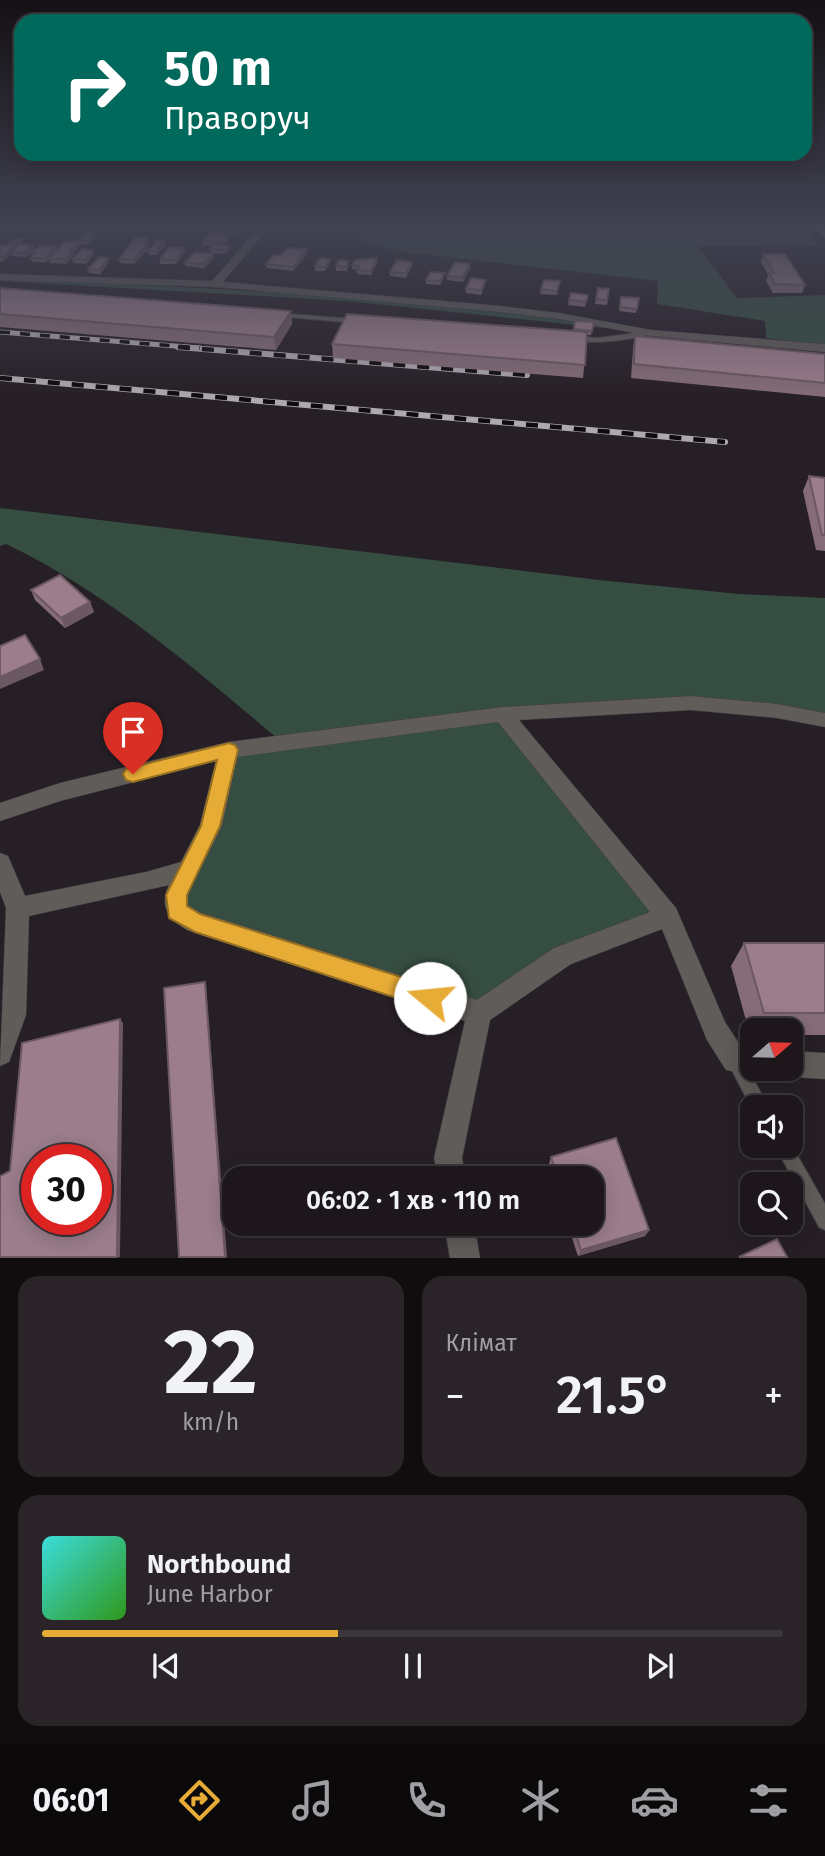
<!DOCTYPE html>
<html lang="uk">
<head>
<meta charset="utf-8">
<style>
	:root { --surface:#1d171c; --page:#2a2429; --text:#f1f3f6; --muted:#a09fa3; --line:#3b363b; --accent:#e7ac36 }
	body { margin:0; font-family:"Fira Sans",sans-serif; background:var(--page); color:var(--text); height:100vh; display:flex; flex-direction:column; font-size:26px; white-space:nowrap }
	* { box-sizing:border-box; margin:0 }
	p { font-size:23px; color:var(--muted) }
	.icon { flex:none; width:38px; height:38px; fill:none; stroke:currentColor; stroke-width:2; stroke-linecap:round; stroke-linejoin:round }
	.map { position:relative; height:1258px; overflow:hidden }
	.drawer { display:flex; flex-direction:column; gap:18px; padding:18px; background:#100d0f; flex:1 }
	.drawer>* { flex:none }
	.top-card { position:absolute; left:14px; top:14px; width:798px; height:147px; border-radius:21px; box-shadow:0 4px 18px #0003,0 0 0 2px var(--line); background:#00695c; color:#fff; overflow:hidden }
	.needle { width:46px; rotate:70deg }
	.buttons { position:absolute; left:740px; top:1018px; display:grid; gap:14px }
	.buttons a { display:grid; place-items:center; width:63px; height:63px; border-radius:14px; background:var(--surface); box-shadow:0 4px 18px #0003,0 0 0 2px var(--line); font-size:35px }
	.speed { position:absolute; left:21px; top:1144px; display:flex; gap:14px; font-size:35px; font-weight:700; text-align:center }
	.speed>* { display:grid; place-content:center; width:91px; height:91px; border-radius:50%; background:var(--surface); box-shadow:0 4px 18px #0003,0 0 0 2px var(--line); line-height:1 }
	.speed .limit { border:10px solid #d22; background:#fff; color:#111 }
	.pin { position:absolute; display:grid; place-items:center; width:60px; height:60px; color:#fff; margin:-72px -30px; border-radius:50% 50% 50% 0; rotate:-45deg; box-shadow:0 0 7px #0007 }
	.pin .icon { rotate:45deg }
	.me { position:absolute; width:77px; margin:-38px; rotate:287deg; stroke-linejoin:round; filter:drop-shadow(0 0 5px #0008) }
	.turn { display:flex; align-items:center; gap:24px; height:147px; padding:0 35px; font-size:32px }
	.turn .icon { width:91px; height:91px; stroke-width:2.5 }
	.turn b { display:block; font-size:49px; line-height:60px }
	.big { font-size:52px; font-weight:600; line-height:1.1 }
	.drawer .card { flex:1; display:flex; flex-direction:column; justify-content:center; gap:10px; min-width:0; padding:0 24px; border-radius:21px; background:var(--page) }
	.drawer .dial { align-items:center; gap:0 }
	.dial b { font-size:91px; line-height:1 }
	.song { display:flex; align-items:center; gap:21px }
	.cover { width:84px; height:84px; border-radius:10px; background:linear-gradient(135deg,hsl(180 70% 55%),hsl(110 70% 35%)) }
	.played { height:7px; border-radius:4px; background:linear-gradient(90deg,var(--accent) 40%,var(--line) 40%) }
	.keys { display:flex; justify-content:space-around; direction:ltr }
	.heat { display:flex; justify-content:space-between; align-items:center; font-size:38px; direction:ltr }
	.drawer .tiles { flex:1; display:grid; gap:18px; grid-template-columns:1fr 1fr }
	.card:last-child { grid-column:span 2 }
	.trip { position:absolute; left:222px; top:1166px; width:382px; height:70px; border-radius:21px; background:var(--surface); box-shadow:0 4px 18px #0003,0 0 0 2px var(--line); font-weight:600; line-height:70px; text-align:center }
	.tabs { display:flex; height:112px; justify-content:space-around; align-items:center; background:#0c090b; color:var(--muted) }
	.tabs .icon { width:49px; height:49px }
	.tabs .on { color:var(--accent) }
	.tabs b { font-size:32px; color:var(--text) }
	.map>svg:first-child { display:block }
	.green { fill:#364e41 }
	.lines { fill:none; stroke-linecap:round; stroke-linejoin:round }
	.service-casing { stroke:#423b41; stroke-width:2 }
	.minor-casing { stroke:#423b41; stroke-width:1 }
	.primary-casing { stroke:#423b41; stroke-width:1 }
	.service { fill:#605c59; fill-rule:evenodd }
	.minor { fill:#605c59; fill-rule:evenodd }
	.primary { fill:#9e968f; fill-rule:evenodd }
	.rail-far1-casing { stroke:#afa9af; stroke-width:5 }
	.rail-casing { stroke:#afa9af; stroke-width:6 }
	.rail-far1 { stroke:#0e0a0e; stroke-width:3.5; stroke-dasharray:10; stroke-linecap:butt }
	.rail { stroke:#0e0a0e; stroke-width:4.5; stroke-dasharray:12; stroke-linecap:butt }
	.wall { fill:#856c78 }
	.shaded-wall { fill:#6c5861 }
	.building { fill:#9b7d8b; stroke:#6c5861; stroke-width:2; fill-rule:evenodd }
	.route { fill:#e7ac36; stroke:#967023; stroke-width:2 }
</style>
</head>
<body>
<div class="map">
<svg width="825" height="1258" viewBox="0 0 825 1258">
	<rect width="100%" height="100%" fill="#271f26"/>
	<g class="green">
		<polygon points="369,225 802,225 818,245 698,246 737,298 825,295 825,345 766,338 765,321 657,304 658,281 401,252 359,241"/>
		<path d="M0,278c122,6 244,11 366,21 83,7 166,14 248,30l-266,-28 -348,-20z"/>
		<path d="M0,508l599,72 140,14 86,4v122l-134,-17 -187,11 164,202 -105,40 -84,57 -302,-102 52,-161 53,-8c-88,-73 -173,-149 -276,-198l-6,2z"/>
	</g>
	<g class="lines">
		<defs>
			<g id="service">
				<polygon points="277,313 355,319 358,321 355,323 275,316 274,315"/>
				<path d="M651,331l3,2 -1,1c-22,5 -62,13 -82,4l3,-2 24,2z"/>
				<polygon points="735,1053 741,1055 769,1108 752,1109 727,1061 729,1055"/>
				<polygon points="791,1144 825,1204 825,1230 819,1227 775,1146 791,1146"/>
			</g>
			<g id="minor">
				<polygon points="261,225 271,225 223,282 490,305 559,313 651,330 825,344 825,352 651,336 559,319 490,311 215,287 0,280 0,274 212,281"/>
				<path d="M691,696l86,8 48,9v14l-48,-9 -86,-8 -172,10 157,188 49,114 17,26 10,1v20h10l-1,2 -9,4 -26,-5 -19,-30 -45,-111 -91,35 -81,56 -28,138 4,20h-28l-4,-20 31,-137 -278,-91c-19,-12 -28,-23 -18,-45l-140,31 -3,99 -17,47 -9,4 6,-158 -6,-16v-39l8,3 17,40 121,-24 35,-10 19,-37 16,-64 -156,40 -60,20v-18l60,-20 169,-41 274,-35zM498,722l152,190 -96,36 -77,52 -276,-87 -13,-8 -1,-10 35,-69 15,-69z"/>
				<polygon points="791,1051 825,1053 825,1079 791,1077 782,1073 780,1069 791,1069"/>
				<polygon points="444,1223 474,1223 480,1258 450,1258"/>
			</g>
			<polygon id="primary" points="811,225 821,225 825,229 825,238"/>
		</defs>
		<use href="#service" class="service-casing"/>
		<use href="#minor" class="minor-casing"/>
		<use href="#primary" class="primary-casing"/>
		<use href="#service" class="service"/>
		<use href="#minor" class="minor"/>
		<use href="#primary" class="primary"/>
		<defs>
			<polyline id="rail-far1" points="0,332 200,348"/>
			<g id="rail">
				<polyline points="178,347 527,375"/>
				<polyline points="0,378 725,442"/>
			</g>
		</defs>
		<use href="#rail-far1" class="rail-far1-casing"/>
		<use href="#rail" class="rail-casing"/>
		<use href="#rail-far1" class="rail-far1"/>
		<use href="#rail" class="rail"/>
	</g>
	<g class="wall">
		<polygon points="228,229 242,230 237,234 228,233"/>
		<polygon points="95,232 96,236 88,245 79,244 80,246 74,252 75,254 66,264 50,263 49,259 46,262 32,262 31,258 32,256 31,253 57,250 79,242 78,240"/>
		<polygon points="229,234 230,238 223,245 229,250 225,254 211,253 210,249 213,246 203,245 203,241"/>
		<polygon points="148,238 149,242 147,244 149,248 134,264 120,263 119,259"/>
		<polygon points="23,243 22,244 33,245 34,249 26,257 12,256 11,254 3,261 0,261 0,245"/>
		<polygon points="166,245 157,255 149,255 148,251"/>
		<polygon points="93,250 94,254 86,264 74,263 73,259"/>
		<polygon points="185,252 176,264 160,264 160,259"/>
		<polygon points="307,254 293,271 266,268 266,264 281,255"/>
		<polygon points="763,254 805,285 802,293 773,293 766,281 768,275 761,262"/>
		<polygon points="214,258 204,268 185,266 185,262"/>
		<polygon points="377,258 377,263 371,275 357,274 357,270 352,269 352,265"/>
		<polygon points="330,259 330,263 325,271 315,271 315,266"/>
		<polygon points="349,261 349,265 346,271 336,271 336,266"/>
		<polygon points="109,262 100,274 89,273 88,269"/>
		<polygon points="470,264 470,268 463,282 447,280 447,276"/>
		<polygon points="412,266 406,278 390,276 390,272"/>
		<polygon points="444,277 440,285 426,284 426,280"/>
		<polygon points="560,281 557,295 540,294 541,289"/>
		<polygon points="485,284 481,295 466,293 466,289"/>
		<polygon points="0,288 291,311 292,324 276,350 0,327"/>
		<polygon points="598,288 609,289 607,305 595,304"/>
		<polygon points="621,297 639,298 636,313 619,311"/>
		<polygon points="587,299 585,307 568,305 569,300"/>
		<polygon points="575,321 594,322 591,335 587,335 583,378 333,358 332,344 573,331"/>
		<polygon points="635,336 825,354 825,397 631,378 633,349"/>
		<polygon points="809,476 825,478 825,551 816,550 803,491"/>
		<polygon points="31,590 90,602 94,612 65,628 35,600"/>
		<polygon points="744,943 825,943 825,1035 791,1035 791,1031 752,1031 752,1035 750,1035 731,966"/>
		<polygon points="616,1138 649,1230 645,1236 578,1256 567,1223 592,1223 592,1178 553,1178 549,1164 551,1157"/>
	</g>
	<g class="shaded-wall">
		<polygon points="241,226 242,230 237,234 236,230"/>
		<polygon points="95,232 96,236 88,245 87,240"/>
		<polygon points="229,234 230,238 221,247 220,243"/>
		<polygon points="21,239 23,243 13,252 11,252 11,254 3,261 2,257"/>
		<polygon points="165,240 166,245 157,255 156,251"/>
		<polygon points="79,242 80,246 74,252 75,254 66,264 65,259 71,250"/>
		<polygon points="148,244 149,248 134,264 133,260"/>
		<polygon points="33,245 34,249 26,257 24,253"/>
		<polygon points="56,246 57,251 46,262 45,258"/>
		<polygon points="229,246 229,250 225,254 224,250"/>
		<polygon points="184,248 185,252 176,264 176,260"/>
		<polygon points="307,249 307,254 293,271 293,267"/>
		<polygon points="93,250 94,254 86,264 85,260"/>
		<polygon points="213,254 214,258 204,268 203,264"/>
		<polygon points="108,258 109,262 100,274 99,270"/>
		<polygon points="377,258 377,263 371,275 371,271"/>
		<polygon points="330,259 330,263 325,271 325,267"/>
		<polygon points="412,262 412,266 406,278 406,273"/>
		<polygon points="470,264 470,268 463,282 463,277"/>
		<polygon points="291,311 292,324 276,350 274,337"/>
		<polygon points="90,602 94,612 65,628 61,618"/>
		<polygon points="40,659 44,670 0,689 0,677"/>
		<polygon points="205,982 206,986 227,1257 225,1257"/>
		<polygon points="120,1019 123,1023 120,1257 117,1257"/>
		<polygon points="649,1230 645,1236 578,1256 581,1250"/>
	</g>
	<g class="building">
		<polygon points="232,225 238,225 241,226 236,230 228,229"/>
		<polygon points="86,232 95,232 87,240 78,240"/>
		<polygon points="211,232 229,234 220,243 203,241"/>
		<polygon points="135,237 148,238 143,244 148,244 133,260 119,259"/>
		<polygon points="14,239 21,239 2,257 0,257 0,245 7,245"/>
		<polygon points="157,240 165,240 156,251 148,251"/>
		<polygon points="65,241 79,242 71,250 74,250 65,259 49,259"/>
		<polygon points="19,244 33,245 24,253 11,252"/>
		<polygon points="215,244 229,246 224,250 210,249"/>
		<polygon points="43,246 56,246 45,258 31,258 35,253 31,253 35,249"/>
		<polygon points="169,247 184,248 176,260 160,259"/>
		<polygon points="288,248 307,249 293,267 266,264 274,255 281,255"/>
		<polygon points="82,249 93,250 85,260 73,259"/>
		<polygon points="195,252 213,254 203,264 185,262"/>
		<polygon points="763,254 785,254 805,285 775,284 769,273 774,273"/>
		<polygon points="100,257 108,258 99,270 88,269"/>
		<polygon points="320,258 330,259 325,267 315,266"/>
		<polygon points="377,258 371,271 357,270 359,266 352,265 355,260"/>
		<polygon points="339,260 349,261 346,267 336,266"/>
		<polygon points="397,260 412,262 406,273 390,272"/>
		<polygon points="455,262 470,264 463,277 447,276"/>
		<polygon points="431,272 445,273 440,281 426,280"/>
		<polygon points="471,278 486,280 481,290 466,289"/>
		<polygon points="544,280 560,281 557,291 541,289"/>
		<polygon points="0,288 291,311 274,337 0,314"/>
		<polygon points="598,288 609,289 607,300 596,299"/>
		<polygon points="571,293 588,295 586,302 569,300"/>
		<polygon points="621,297 639,298 637,309 620,307"/>
		<polygon points="347,314 587,332 585,365 332,344"/>
		<polygon points="575,321 594,322 592,331 574,329"/>
		<polygon points="635,336 825,354 825,383 634,364"/>
		<polygon points="809,476 825,478 825,535 822,535"/>
		<polygon points="60,575 90,602 61,618 31,590"/>
		<polygon points="25,635 40,659 0,677 0,646"/>
		<polygon points="744,943 825,943 825,1013 764,1013"/>
		<polygon points="205,982 225,1257 179,1257 164,988"/>
		<path d="M120,1019l-3,238h-117v-81l10,-5 12,-128zM37,1160h59v60h-59z"/>
		<polygon points="616,1138 649,1230 581,1250 572,1223 592,1223 592,1178 558,1178 551,1157"/>
		<polygon points="777,1239 787,1257 739,1257"/>
	</g>
	<linearGradient id="sky" x2="0" y2="1"><stop stop-color="#151115"/><stop offset="0.56" stop-color="#414252"/><stop offset="1" stop-color="#414252" stop-opacity="0"/></linearGradient>
	<rect width="825" height="401" fill="url(#sky)"/>
	<polygon class="route" points="229,743 235,745 238,750 220,826 187,895 187,906 200,914 430,986 438,990 441,998 438,1006 430,1009 195,932 169,918 166,895 201,826 217,760 133,782 126,780 123,774 126,769 133,767"/>
</svg>
<div class="buttons">
<a><svg class="needle" viewBox="-14 -14 28 28"><path d="M0-13l5 13h-10z" fill="#e53935"/><path d="M0 13l5-13h-10z" fill="#a09fa3"/></svg></a>
<a><svg class="icon" aria-label="sound" viewBox="0 0 24 24"><path d="M4 9h4l5-4v14l-5-4H4zM17 9q2 3 0 6"/></svg></a>
<a><svg class="icon" aria-label="search" viewBox="0 0 24 24"><circle cx="10" cy="10" r="6"/><path d="M15 15l6 6"/></svg></a>
</div>
<div class="speed"><div class="limit">30</div></div>
<div class="pin" style="left:133px;top:774px;background:#d93025"><svg class="icon" aria-label="arrive" viewBox="0 0 24 24"><path d="M6 21V4h12l-3 4 3 4H6"/></svg></div>
<svg class="me" style="left:430px;top:998px" viewBox="-20 -20 40 40"><circle r="19" fill="#fff"/><path d="M0-13L10 11 0 6-10 11z" fill="#e7ac36"/></svg>
<div class="trip">06:02 · 1 хв · 110 m</div>
<div class="top-card">
<div class="turn"><svg class="icon" aria-label="right" viewBox="0 0 24 24"><path d="M7 20v-9h11M14 6l5 5-5 5"/></svg><div><b>50 m</b>Праворуч</div></div>
</div>
</div>
<section class="drawer">
<div class="tiles">
<div class="card dial"><b>22</b><p>km/h</p></div>
<div class="card"><p>Клімат</p>
<div class="heat"><a>−</a><b class="big">21.5°</b><a>+</a></div>
</div>
<div class="card">
<div class="song"><i class="cover"></i><div><b>Northbound</b><p>June Harbor</p></div></div>
<div class="played"></div>
<div class="keys"><svg class="icon" aria-label="previous" viewBox="0 0 24 24"><path d="M18 5L8 12l10 7zM5 5v14"/></svg><svg class="icon" aria-label="pause" viewBox="0 0 24 24"><path d="M8 5v14M16 5v14"/></svg><svg class="icon" aria-label="next" viewBox="0 0 24 24"><path d="M6 5l10 7-10 7zM19 5v14"/></svg></div>
</div>
</div>
</section>
<nav class="tabs">
<b>06:01</b>
<svg class="icon on" aria-label="directions" viewBox="0 0 24 24"><path d="M12 3l9 9-9 9-9-9zM9 14v-3h6M13 9l2 2-2 2"/></svg>
<svg class="icon" aria-label="music" viewBox="0 0 24 24"><path d="M9 18V5l10-2v13"/><circle cx="6" cy="18" r="3"/><circle cx="16" cy="16" r="3"/></svg>
<svg class="icon" aria-label="phone" viewBox="0 0 24 24"><path d="M5 4h4l2 5-3 2q2 4 5 5l2-3 5 2v4C11 20 4 13 5 4z"/></svg>
<svg class="icon" aria-label="climate" viewBox="0 0 24 24"><path d="M12 3v18M4 7l16 10M4 17L20 7"/></svg>
<svg class="icon" aria-label="car" viewBox="0 0 24 24"><path d="M5 17H2v-5l4-1 3-4h7l3 4 3 1v5h-3M9 17h6M6 11h13"/><circle cx="7" cy="17" r="2"/><circle cx="17" cy="17" r="2"/></svg>
<svg class="icon" aria-label="filters" viewBox="0 0 24 24"><path d="M4 7h16M4 17h16"/><circle cx="9" cy="7" r="2"/><circle cx="15" cy="17" r="2"/></svg>
</nav>
</body>
</html>
